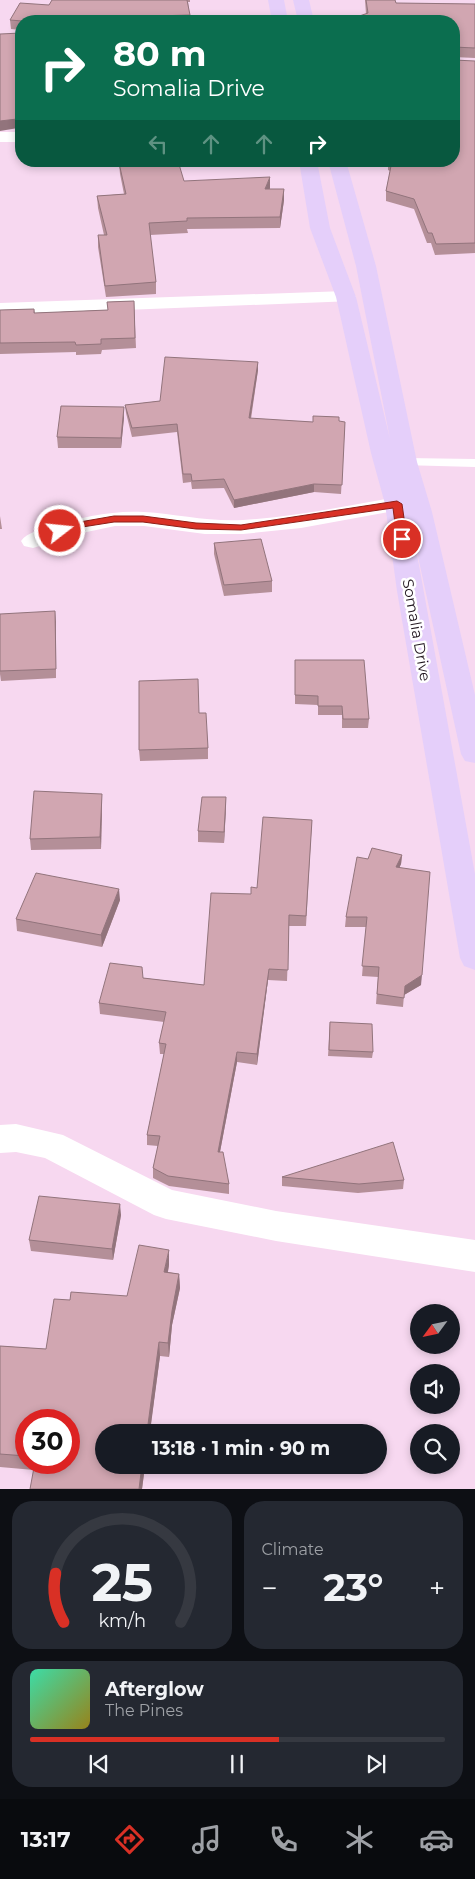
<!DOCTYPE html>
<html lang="en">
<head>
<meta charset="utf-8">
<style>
	:root { --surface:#171b24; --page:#242831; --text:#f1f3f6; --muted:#9ea1a6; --line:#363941; --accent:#d93025 }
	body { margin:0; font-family:Montserrat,sans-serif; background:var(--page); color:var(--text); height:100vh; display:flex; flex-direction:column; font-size:19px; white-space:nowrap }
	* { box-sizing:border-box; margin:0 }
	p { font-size:16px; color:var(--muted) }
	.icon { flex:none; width:28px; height:28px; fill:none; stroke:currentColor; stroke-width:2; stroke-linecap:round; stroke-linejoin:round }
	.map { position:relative; height:1489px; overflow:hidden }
	.panel { display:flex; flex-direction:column; gap:12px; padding:12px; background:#0d0f14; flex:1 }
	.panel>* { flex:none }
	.hud { position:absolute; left:15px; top:15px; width:445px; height:152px; border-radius:20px; box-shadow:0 2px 8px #0003; background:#0b6e4f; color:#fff; overflow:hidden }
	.needle { width:32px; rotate:237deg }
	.buttons { position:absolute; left:410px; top:1304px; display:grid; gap:10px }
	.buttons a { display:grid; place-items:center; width:50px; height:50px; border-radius:50%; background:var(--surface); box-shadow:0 2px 8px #0003; font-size:25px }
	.speed { position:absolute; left:15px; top:1409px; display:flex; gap:10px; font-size:25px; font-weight:700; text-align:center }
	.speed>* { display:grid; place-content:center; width:65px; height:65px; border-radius:50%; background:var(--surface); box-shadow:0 2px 8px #0003; line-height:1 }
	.speed .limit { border:8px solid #d22; background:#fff; color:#111 }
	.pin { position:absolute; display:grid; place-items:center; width:42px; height:42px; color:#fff; margin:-21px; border:2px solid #fff; border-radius:50%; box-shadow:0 1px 5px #0007 }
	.me { position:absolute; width:55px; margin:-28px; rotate:74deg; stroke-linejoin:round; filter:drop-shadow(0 0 4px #0008) }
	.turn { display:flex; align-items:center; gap:18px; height:105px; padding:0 15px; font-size:22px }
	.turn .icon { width:65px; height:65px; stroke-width:2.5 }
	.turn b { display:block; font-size:35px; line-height:42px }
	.lanes { display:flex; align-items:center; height:48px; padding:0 15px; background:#0003; justify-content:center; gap:25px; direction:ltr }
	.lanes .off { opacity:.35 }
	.big { font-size:38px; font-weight:700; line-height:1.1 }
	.panel .widget { flex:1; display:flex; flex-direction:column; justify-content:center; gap:8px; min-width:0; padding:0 18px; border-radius:20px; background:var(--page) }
	.panel .dial { align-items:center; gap:0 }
	.dial svg { height:130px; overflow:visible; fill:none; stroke:var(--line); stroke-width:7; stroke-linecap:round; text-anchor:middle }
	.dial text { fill:var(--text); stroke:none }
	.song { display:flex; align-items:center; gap:15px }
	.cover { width:60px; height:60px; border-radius:8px; background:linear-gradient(135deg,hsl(160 70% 55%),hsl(50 70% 35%)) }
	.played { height:5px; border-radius:2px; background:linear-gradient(90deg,var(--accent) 60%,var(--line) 60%) }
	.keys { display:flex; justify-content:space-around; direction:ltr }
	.heat { display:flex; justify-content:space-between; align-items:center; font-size:28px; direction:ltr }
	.panel .tiles { flex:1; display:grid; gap:12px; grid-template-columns:1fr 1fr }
	.widget:last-child { grid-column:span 2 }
	.trip { position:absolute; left:95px; top:1424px; width:292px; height:50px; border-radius:25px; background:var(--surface); box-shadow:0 2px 8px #0003; font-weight:700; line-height:50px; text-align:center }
	.tab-bar { display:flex; height:80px; justify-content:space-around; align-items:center; background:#090b0e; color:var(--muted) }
	.tab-bar .icon { width:35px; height:35px }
	.tab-bar .on { color:var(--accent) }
	.tab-bar b { font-size:22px; color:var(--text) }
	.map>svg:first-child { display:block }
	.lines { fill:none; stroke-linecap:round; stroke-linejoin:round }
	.lane { fill:#fff; fill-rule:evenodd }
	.street { fill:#fff; fill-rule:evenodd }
	.primary { fill:#e5cffa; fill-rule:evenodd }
	.wall { fill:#b48f98; fill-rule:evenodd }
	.shaded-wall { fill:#92747c }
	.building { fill:#d1a6b1; stroke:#92747c }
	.route { fill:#d93025; stroke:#8d1f18 }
	.labels { text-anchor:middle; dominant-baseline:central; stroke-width:5; stroke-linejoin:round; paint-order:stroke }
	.street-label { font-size:15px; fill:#21161f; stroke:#fff }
</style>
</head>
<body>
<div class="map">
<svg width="475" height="1489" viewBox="0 0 475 1489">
	<rect width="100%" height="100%" fill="#f7d8f0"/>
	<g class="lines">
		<polygon class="lane" points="406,458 475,459 475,467 402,465 400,462 402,459"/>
		<g class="street">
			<rect x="0" y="132" width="21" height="10"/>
			<polygon points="346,291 353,293 356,297 353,301 0,315 0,303"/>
			<path d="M397,497l8,2 4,5 -4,5 -104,19 -58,6h-38l-61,-8h-29l-33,7 -49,15 -9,-2 -3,-5c6,-9 20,-11 30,-14 30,-10 62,-17 93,-15 33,2 65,10 99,8 52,-3 103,-14 154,-23z"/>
			<polygon points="16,1124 63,1135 172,1190 276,1211 475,1240 475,1272 276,1241 166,1219 154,1215 45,1158 16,1152 0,1153 0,1125"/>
		</g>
		<g class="primary">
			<polygon points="268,0 284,0 288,21 272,21"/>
			<polygon points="293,0 309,0 314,21 298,21"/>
			<polygon points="299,161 317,161 330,228 356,297 390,439 356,266 328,161 346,161 376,266 417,462 432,512 475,695 475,763 465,761 461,754 415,543 475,874 475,970 464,966 460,958 397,591 385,504 371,453 336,297 310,228"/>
		</g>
	</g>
	<g class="wall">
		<polygon points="52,0 190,0 190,2 188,2 190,21 21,21 21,30 11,29 10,20 49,5"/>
		<polygon points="365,0 395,0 396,3 475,4 475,58 454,57 454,21 348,21 348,20 366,14"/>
		<polygon points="21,33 21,122 20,122 18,128"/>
		<polygon points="475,61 475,253 435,255 431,243 427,243 414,209 386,201 386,191 390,171 388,170 388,161 454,161"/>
		<polygon points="119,163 184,181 270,188 270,189 284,189 284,200 280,228 187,229 188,233 150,235 156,282 156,294 106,297 98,247 98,235 104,235 98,208 97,196 124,194 120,174"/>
		<polygon points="134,301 136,348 102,350 101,354 76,355 76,352 0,354 0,310 34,309 35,313 108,310 107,302"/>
		<polygon points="258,362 258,370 251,419 313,422 345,422 341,494 314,492 234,508 224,488 192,489 191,482 183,483 177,432 132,437 126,413 125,405 160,401"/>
		<polygon points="124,417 121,448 58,448 57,437"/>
		<polygon points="0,516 2,529 0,529"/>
		<polygon points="214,543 272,581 272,592 224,596 214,554"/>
		<polygon points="0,614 56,621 56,678 1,681 0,674"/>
		<polygon points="295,660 369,719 368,728 342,728 342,715 318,715 318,705 295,704"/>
		<polygon points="199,713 208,748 208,759 140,761 139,750"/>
		<polygon points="226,797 224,843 198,842 198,831"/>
		<polygon points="102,805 101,849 31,850 30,839"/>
		<polygon points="312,820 306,926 289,926 287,981 268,980 257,1065 237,1062 220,1152 229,1184 229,1194 169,1186 153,1178 153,1168 158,1146 147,1145 147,1135 164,1054 160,1054 159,1043 164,1022 100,1014 99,1003 143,978 204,985 251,894 257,888"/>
		<polygon points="402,855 401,864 399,868 421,985 404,995 403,1007 376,1004 378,977 362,976 366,927 345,927 346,917 368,859"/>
		<polygon points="120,900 102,947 17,931 16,919"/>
		<polygon points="330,1022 373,1052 372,1058 328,1056"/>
		<polygon points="282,1177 404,1180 403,1189 358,1193 282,1186"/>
		<polygon points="121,1215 113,1260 31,1251 29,1240"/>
		<path d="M169,1265l-1,7 11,2 1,14 -8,37 -3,32 -9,-1 -18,133h-112l4,-19 -34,-3v-121l46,3 24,-49 57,-4zM26,1420l43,42h-43z"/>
	</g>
	<g class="shaded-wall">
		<polygon points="19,112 20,122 18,128 0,131 0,121"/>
		<polygon points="270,177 270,188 264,200 265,189"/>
		<polygon points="284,189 284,200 280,228 280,217"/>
		<polygon points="258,362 258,370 249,427 249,418"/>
		<polygon points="124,407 124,417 121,448 121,438"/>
		<polygon points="314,484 314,492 234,508 234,500"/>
		<polygon points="55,611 56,621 56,678 56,669"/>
		<polygon points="102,794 102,805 101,849 100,837"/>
		<polygon points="226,797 226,809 224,843 224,832"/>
		<polygon points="402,855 401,864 395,877 396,867"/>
		<polygon points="119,889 120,900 102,947 101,935"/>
		<polygon points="269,969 268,980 257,1065 257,1054"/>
		<polygon points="422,975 421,985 404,995 405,986"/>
		<polygon points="237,1052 237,1062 218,1162 218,1152"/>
		<polygon points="120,1204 121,1215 113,1260 112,1249"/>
		<polygon points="169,1250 169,1265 165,1286 164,1272"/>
		<polygon points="179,1274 180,1288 172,1325 169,1357 168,1343 172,1311"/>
		<polygon points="159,1342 160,1356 150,1432 147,1432"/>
		<polygon points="142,1465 145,1465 142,1489 139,1489"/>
	</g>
	<g class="building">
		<polygon points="52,0 187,0 190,15 155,16 155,21 22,21 10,20 20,3 49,5"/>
		<polygon points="366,0 395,0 396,3 475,4 475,48 454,47 454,21 349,21 348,20 368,13"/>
		<polygon points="21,33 21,112 19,112 17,119 0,121 0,34"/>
		<polygon points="454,60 475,61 475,243 436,244 432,233 428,233 414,199 386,191 392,161 454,161"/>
		<polygon points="153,161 178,161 184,181 270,177 265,189 284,189 280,217 187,218 187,221 149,223 156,282 105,286 98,235 107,235 97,196 126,194 119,163"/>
		<polygon points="134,301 135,338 101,339 101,344 76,345 75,342 0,343 0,310 34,309 34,313 108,310 107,302"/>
		<polygon points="165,357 258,362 249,418 313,422 313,416 339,417 339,421 345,422 342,485 314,484 234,500 224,479 192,481 191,474 183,474 177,424 132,428 125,405 160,401"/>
		<polygon points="61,406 124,407 121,438 57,437"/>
		<polygon points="261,539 272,581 224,585 214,543"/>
		<polygon points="55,611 56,669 0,671 0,614"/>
		<polygon points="295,660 364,660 369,719 343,719 342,706 318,706 318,696 295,695"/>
		<polygon points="198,679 199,713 206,713 208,748 139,750 139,681"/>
		<polygon points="34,791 102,794 100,837 30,839"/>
		<polygon points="202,797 226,797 224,832 198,831"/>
		<polygon points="263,817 312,820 306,916 289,915 288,970 269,969 257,1054 237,1052 218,1152 223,1152 229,1184 168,1176 153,1168 160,1136 147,1135 166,1044 159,1043 166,1012 99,1003 110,963 142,967 143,978 204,985 211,893 251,894 251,887 257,888"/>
		<polygon points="372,848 402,855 396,867 430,872 422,975 405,986 404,998 377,994 379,967 362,966 367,917 346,917 357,857 368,859"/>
		<polygon points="36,873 119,889 101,935 16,919"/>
		<polygon points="330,1022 372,1024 373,1052 329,1050"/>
		<polygon points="393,1142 404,1180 359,1184 282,1177"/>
		<polygon points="39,1196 120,1204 112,1249 29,1240"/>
		<polygon points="139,1245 169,1250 164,1272 179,1274 172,1311 168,1343 159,1342 147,1432 104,1432 104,1465 142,1465 139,1489 30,1489 35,1462 69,1462 69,1420 26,1420 26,1456 0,1454 0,1346 46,1349 54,1299 70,1300 71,1292 127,1296"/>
	</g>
	<polygon class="route" points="397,501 402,504 407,539 402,542 397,539 393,508 241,530 196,529 143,522 114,522 76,528 60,534 55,531 74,523 114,516 143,516 196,523 241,525"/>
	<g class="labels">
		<g class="street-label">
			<text transform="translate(417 630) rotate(80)">Somalia Drive</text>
		</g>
	</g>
</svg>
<div class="buttons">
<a><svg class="needle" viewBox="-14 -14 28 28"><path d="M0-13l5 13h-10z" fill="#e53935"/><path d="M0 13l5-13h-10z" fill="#9ea1a6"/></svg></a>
<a><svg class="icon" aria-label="sound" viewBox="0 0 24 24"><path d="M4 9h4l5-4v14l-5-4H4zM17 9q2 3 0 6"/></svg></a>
<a><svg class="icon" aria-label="search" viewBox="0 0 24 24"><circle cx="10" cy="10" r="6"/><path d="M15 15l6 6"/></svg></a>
</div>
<div class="speed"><div class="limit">30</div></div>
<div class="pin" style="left:402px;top:539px;background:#d93025"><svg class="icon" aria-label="arrive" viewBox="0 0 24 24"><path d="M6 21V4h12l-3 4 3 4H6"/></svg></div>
<svg class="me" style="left:60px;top:531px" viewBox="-20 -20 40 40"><circle r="17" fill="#d93025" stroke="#fff" stroke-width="3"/><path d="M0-11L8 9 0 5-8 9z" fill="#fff"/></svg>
<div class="trip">13:18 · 1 min · 90 m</div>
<div class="hud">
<div class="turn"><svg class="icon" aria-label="right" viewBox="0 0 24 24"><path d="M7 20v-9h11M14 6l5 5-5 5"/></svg><div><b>80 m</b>Somalia Drive</div></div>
<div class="lanes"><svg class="icon off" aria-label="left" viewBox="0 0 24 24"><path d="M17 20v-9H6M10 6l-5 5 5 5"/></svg><svg class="icon off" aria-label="ahead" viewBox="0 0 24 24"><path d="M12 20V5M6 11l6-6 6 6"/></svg><svg class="icon off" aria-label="ahead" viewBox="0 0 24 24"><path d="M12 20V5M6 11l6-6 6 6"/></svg><svg class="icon" aria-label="right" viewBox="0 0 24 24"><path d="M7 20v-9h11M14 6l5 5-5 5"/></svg></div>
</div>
</div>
<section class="panel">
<div class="tiles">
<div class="widget dial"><svg viewBox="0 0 100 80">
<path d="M14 69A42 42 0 1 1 86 69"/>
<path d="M14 69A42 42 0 0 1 9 39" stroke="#d93025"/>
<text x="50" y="56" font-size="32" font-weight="700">25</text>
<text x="50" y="72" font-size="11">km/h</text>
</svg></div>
<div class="widget"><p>Climate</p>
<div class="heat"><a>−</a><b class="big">23°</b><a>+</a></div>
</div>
<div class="widget">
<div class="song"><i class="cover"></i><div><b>Afterglow</b><p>The Pines</p></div></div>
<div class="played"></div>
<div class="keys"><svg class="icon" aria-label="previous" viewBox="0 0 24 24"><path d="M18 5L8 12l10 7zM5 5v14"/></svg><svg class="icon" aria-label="pause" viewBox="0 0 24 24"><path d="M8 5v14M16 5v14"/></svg><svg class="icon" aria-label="next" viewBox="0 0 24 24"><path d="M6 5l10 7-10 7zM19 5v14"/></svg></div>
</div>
</div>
</section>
<nav class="tab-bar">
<b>13:17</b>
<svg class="icon on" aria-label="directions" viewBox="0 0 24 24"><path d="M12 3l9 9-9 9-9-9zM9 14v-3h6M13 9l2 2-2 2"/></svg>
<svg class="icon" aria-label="music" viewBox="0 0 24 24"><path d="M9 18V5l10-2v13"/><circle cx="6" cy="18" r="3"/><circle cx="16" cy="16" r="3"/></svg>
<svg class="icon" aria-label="phone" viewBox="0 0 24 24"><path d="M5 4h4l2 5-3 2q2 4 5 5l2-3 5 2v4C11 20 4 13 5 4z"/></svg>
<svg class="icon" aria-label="climate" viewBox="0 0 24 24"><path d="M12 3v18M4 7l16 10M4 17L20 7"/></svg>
<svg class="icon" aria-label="car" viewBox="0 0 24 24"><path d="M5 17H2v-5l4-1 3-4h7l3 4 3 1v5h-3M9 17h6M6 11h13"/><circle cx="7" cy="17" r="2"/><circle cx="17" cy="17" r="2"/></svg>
</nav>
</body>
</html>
